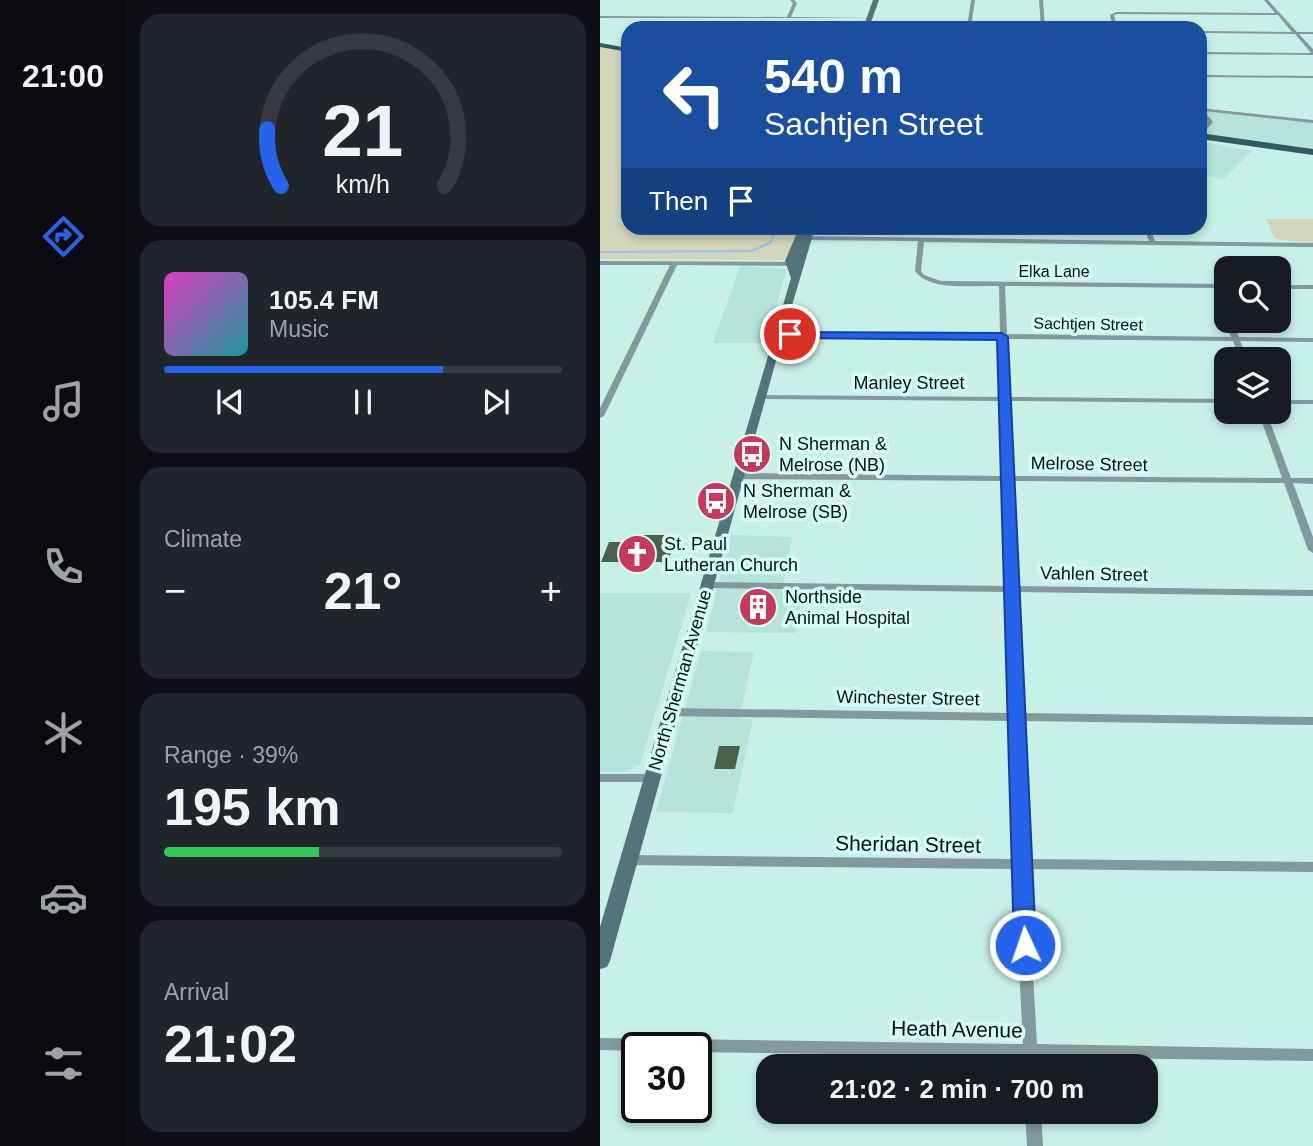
<!DOCTYPE html>
<html lang="en">
<head>
<meta charset="utf-8">
<style>
	:root { --surface:#171b24; --page:#20242c; --text:#f1f3f6; --muted:#9ea1a6; --line:#363941; --accent:#2563eb }
	body { margin:0; font-family:Helvetica,sans-serif; background:var(--page); color:var(--text); height:100vh; display:flex; flex-direction:column; font-size:26px; white-space:nowrap }
	* { box-sizing:border-box; margin:0 }
	p { font-size:23px; color:var(--muted) }
	.icon { flex:none; width:38px; height:38px; fill:none; stroke:currentColor; stroke-width:2; stroke-linecap:round; stroke-linejoin:round }
	.map { position:relative; flex:1; overflow:hidden }
	.drawer { display:flex; flex-direction:column; gap:14px; padding:14px; background:#0d0f14; width:474px }
	.drawer>* { flex:none }
	.banner { position:absolute; left:21px; top:21px; width:586px; height:214px; border-radius:21px; box-shadow:0 4px 10px #0003; background:#1a4fa0; color:#fff; overflow:hidden }
	.fabs { position:absolute; left:614px; top:256px; display:grid; gap:14px }
	.fabs a { display:grid; place-items:center; width:77px; height:77px; border-radius:14px; background:var(--surface); box-shadow:0 4px 10px #0003; font-size:35px }
	.speed { position:absolute; left:21px; top:1032px; display:flex; gap:14px; font-size:35px; font-weight:700; text-align:center }
	.speed>* { display:grid; place-content:center; width:91px; height:91px; border-radius:50%; background:var(--surface); box-shadow:0 4px 10px #0003; line-height:1 }
	.speed .limit { border:4px solid #111; border-radius:10px; background:#fff; color:#111 }
	.pin { position:absolute; display:grid; place-items:center; width:60px; height:60px; color:#fff; margin:-30px; border:4px solid #fff; border-radius:50%; box-shadow:0 2px 7px #0007 }
	.me { position:absolute; width:77px; margin:-38px; rotate:357deg; stroke-linejoin:round; filter:drop-shadow(0 0 5px #0008) }
	.turn { display:flex; align-items:center; gap:24px; height:147px; padding:0 28px; font-size:32px }
	.turn .icon { width:91px; height:91px; stroke-width:2.5 }
	.turn b { display:block; font-size:49px; line-height:60px }
	.then { display:flex; align-items:center; height:66px; padding:0 28px; background:#0003; gap:14px; font-size:26px }
	.big { font-size:52px; font-weight:700; line-height:1.1 }
	.drawer .tile { flex:1; display:flex; flex-direction:column; justify-content:center; gap:10px; min-width:0; padding:0 24px; border-radius:21px; background:var(--page) }
	.drawer .dial { align-items:center; gap:0 }
	.dial svg { height:182px; overflow:visible; fill:none; stroke:var(--line); stroke-width:7; stroke-linecap:round; text-anchor:middle }
	.dial text { fill:var(--text); stroke:none }
	.song { display:flex; align-items:center; gap:21px }
	.cover { width:84px; height:84px; border-radius:10px; background:linear-gradient(135deg,hsl(310 70% 55%),hsl(180 70% 35%)) }
	.played { height:7px; border-radius:4px; background:linear-gradient(90deg,var(--accent) 70%,var(--line) 70%) }
	.keys { display:flex; justify-content:space-around; direction:ltr }
	.heat { display:flex; justify-content:space-between; align-items:center; font-size:38px; direction:ltr }
	.charge { height:10px; border-radius:5px; background:linear-gradient(90deg,#34c759 39%,var(--line) 0) }
	.trip { position:absolute; left:156px; top:1054px; width:402px; height:70px; border-radius:21px; background:var(--surface); box-shadow:0 4px 10px #0003; font-weight:700; line-height:70px; text-align:center }
	main { display:flex; flex:1; min-height:0 }
	.tabs { display:flex; flex-direction:column; width:126px; justify-content:space-around; align-items:center; background:#090b0e; color:var(--muted) }
	.tabs .icon { width:49px; height:49px }
	.tabs .selected { color:var(--accent) }
	.tabs b { font-size:32px; color:var(--text) }
	.map>svg:first-child { display:block }
	.built { fill:#b4e4da }
	.green { fill:#d3d6bb }
	.lines { fill:none; stroke-linecap:round; stroke-linejoin:round }
	.stream { stroke:#a4c2df; stroke-width:2.5 }
	.building { fill:#4b614c }
	.street { fill:#84999e; fill-rule:evenodd }
	.secondary { fill:#55737b; fill-rule:evenodd }
	.primary { fill:#335962; fill-rule:evenodd }
	.route { fill:#2563eb; stroke:#184099; stroke-width:2 }
	.labels { text-anchor:middle; dominant-baseline:central; stroke-width:7; stroke-linejoin:round; paint-order:stroke }
	.far-street-label { font-size:16px; fill:#051310; stroke:#d6fdf5 }
	.street-label { font-size:18px; fill:#051310; stroke:#d6fdf5 }
	.poi-label { font-size:18px; fill:#051310; stroke:#d6fdf5; text-anchor:start }
	.near-street-label { font-size:21px; fill:#051310; stroke:#d6fdf5 }
</style>
</head>
<body>
<main>
<nav class="tabs">
<b>21:00</b>
<svg class="icon selected" aria-label="directions" viewBox="0 0 24 24"><path d="M12 3l9 9-9 9-9-9zM9 14v-3h6M13 9l2 2-2 2"/></svg>
<svg class="icon" aria-label="music" viewBox="0 0 24 24"><path d="M9 18V5l10-2v13"/><circle cx="6" cy="18" r="3"/><circle cx="16" cy="16" r="3"/></svg>
<svg class="icon" aria-label="phone" viewBox="0 0 24 24"><path d="M5 4h4l2 5-3 2q2 4 5 5l2-3 5 2v4C11 20 4 13 5 4z"/></svg>
<svg class="icon" aria-label="climate" viewBox="0 0 24 24"><path d="M12 3v18M4 7l16 10M4 17L20 7"/></svg>
<svg class="icon" aria-label="car" viewBox="0 0 24 24"><path d="M5 17H2v-5l4-1 3-4h7l3 4 3 1v5h-3M9 17h6M6 11h13"/><circle cx="7" cy="17" r="2"/><circle cx="17" cy="17" r="2"/></svg>
<svg class="icon" aria-label="filters" viewBox="0 0 24 24"><path d="M4 7h16M4 17h16"/><circle cx="9" cy="7" r="2"/><circle cx="15" cy="17" r="2"/></svg>
</nav>
<section class="drawer">
<div class="tile dial"><svg viewBox="0 0 100 80">
<path d="M14 69A42 42 0 1 1 86 69"/>
<path d="M14 69A42 42 0 0 1 8 44" stroke="#2563eb"/>
<text x="50" y="56" font-size="32" font-weight="700">21</text>
<text x="50" y="72" font-size="11">km/h</text>
</svg></div>
<div class="tile">
<div class="song"><i class="cover"></i><div><b>105.4 FM</b><p>Music</p></div></div>
<div class="played"></div>
<div class="keys"><svg class="icon" aria-label="previous" viewBox="0 0 24 24"><path d="M18 5L8 12l10 7zM5 5v14"/></svg><svg class="icon" aria-label="pause" viewBox="0 0 24 24"><path d="M8 5v14M16 5v14"/></svg><svg class="icon" aria-label="next" viewBox="0 0 24 24"><path d="M6 5l10 7-10 7zM19 5v14"/></svg></div>
</div>
<div class="tile"><p>Climate</p>
<div class="heat"><a>−</a><b class="big">21°</b><a>+</a></div>
</div>
<div class="tile"><p>Range · 39%</p><b class="big">195 km</b><div class="charge"></div></div>
<div class="tile"><p>Arrival</p><b class="big">21:02</b></div>
</section>
<div class="map">
<svg width="713" height="1146" viewBox="0 0 713 1146">
	<rect width="100%" height="100%" fill="#c9f0e7"/>
	<g class="built">
		<polygon points="600,109 713,122 713,152 603,134 610,122"/>
		<polygon points="610,143 634,148 652,151 624,179 600,175 600,144"/>
		<polygon points="140,266 187,269 165,343 113,343"/>
		<polygon points="131,535 192,537 182,592 203,593 195,633 106,632"/>
		<polygon points="0,593 91,593 40,765 25,772 0,772"/>
		<polygon points="101,651 154,652 139,719 153,719 133,813 56,812"/>
	</g>
	<g class="green">
		<polygon points="0,46 28,51 28,228 199,228 190,260 0,259"/>
		<polygon points="666,219 713,219 713,243 675,239"/>
	</g>
	<g class="lines">
		<polyline class="stream" points="0,252 151,251 170,243 178,228"/>
	</g>
	<g class="building">
		<polygon points="35,535 74,535 76,538 68,562 1,562 9,542 32,542"/>
		<polygon points="119,746 140,746 135,769 114,769"/>
	</g>
	<g class="lines">
		<g class="street">
			<polygon points="190,0 194,0 197,3 191,17 271,18 0,18 0,16 187,17 193,3"/>
			<polygon points="371,0 375,0 371,28 367,28"/>
			<polygon points="439,0 443,0 445,28 441,28"/>
			<polygon points="664,0 668,0 697,32 713,32 713,34 699,34 713,49 713,55 600,54 600,52 711,53 695,34 600,33 600,31 692,32 678,15 517,14 514,15 517,28 513,28 510,15 516,12 675,13"/>
			<polygon points="600,75 713,76 713,78 600,77"/>
			<polygon points="600,108 713,120 713,123 604,111 613,122 600,137 600,132 607,122 600,113"/>
			<path d="M544,228h6l5,13 158,2v4l-389,-5 -3,29 3,4 17,6 285,3v4h-4l4,14v12l-3,-2 -8,-24 -210,-2 2,48 224,3 -6,-17 1,-1v1h7l6,17 74,1v4l-73,-1 7,18h-8l-6,-18 -226,-2 2,58 217,2v4l-216,-2 2,75 270,2 -24,-67h8l25,67h22v6l-20,-1 20,54v16l-5,-3 -24,-67 -272,-2 4,105 297,4v6l-297,-4 5,121 292,4v8l-292,-4 5,138 287,3v10l-286,-3 10,175 276,5v12l-275,-4v9h-14l-1,-9 -327,-5v-4h-59v3l-37,-1v-12l423,6 -9,-175 -386,-4 -4,-2 -2,-3 2,-3 4,-2 386,4 -4,-138 -340,-5 -4,-1 -2,-3 2,-3 4,-1 340,5 -3,-121 -299,-4 -5,-3 5,-3 298,4 -2,-105 -266,-2 -4,-3 4,-3 266,3 -2,-75 -245,-2v-4h3l242,2 -2,-58 -225,-3v-4h3l222,2 -1,-48c-24,-1 -69,6 -84,-15l3,-30 -117,-1 -3,-2 3,-2 348,5z"/>
			<polygon points="0,261 199,262 202,264 199,266 77,265 4,416 0,418 0,408 70,265 0,265"/>
			<rect x="679" y="285" width="34" height="4"/>
			<rect x="679" y="400" width="34" height="4"/>
			<polygon points="0,774 52,774 56,775 58,778 56,781 52,782 0,782"/>
			<polygon points="425,1111 441,1111 443,1146 427,1146"/>
		</g>
		<g class="secondary">
			<polygon points="273,0 279,0 269,28 263,28"/>
			<polygon points="199,228 215,228 182,339 10,961 7,967 0,969 0,927 191,278 185,261"/>
		</g>
		<g class="primary">
			<polygon points="0,43 28,48 28,52 0,47"/>
			<polygon points="600,133 713,149 713,155 600,139"/>
		</g>
	</g>
	<polygon class="route" points="186,332 402,333 408,337 436,945 433,951 425,954 417,951 414,945 397,340 190,338 186,337"/>
	<defs>
		<symbol id="bus-disc" viewBox="-11 -11 22 22"><circle r="9.5" fill="#c7385a" stroke="#d6fdf5"/><path d="M-5-6H5V4H4V6H2V4H-2V6H-4V4H-5ZM-3.5-4V0h7V-4ZM-3.5 1.2v1.5H-2V1.2ZM2 1.2v1.5H3.5V1.2Z" fill="#fff"/></symbol>
		<symbol id="church-disc" viewBox="-11 -11 22 22"><circle r="9.5" fill="#c7385a" stroke="#d6fdf5"/><path d="M-1.2-6h2.4v3.5h3.3v2.4h-3.3V6h-2.4V-.1h-3.3v-2.4h3.3Z" fill="#fff"/></symbol>
		<symbol id="building-disc" viewBox="-11 -11 22 22"><circle r="9.5" fill="#c7385a" stroke="#d6fdf5"/><path d="M-4-6H4V6H1V3H-1V6H-4ZM-2.5-4.3h1.7v1.8h-1.7ZM.8-4.3h1.7v1.8H.8ZM-2.5-1h1.7V.8h-1.7ZM.8-1h1.7V.8H.8Z" fill="#fff"/></symbol>
	</defs>
	<g fill-rule="evenodd">
		<use href="#bus-disc" x="130" y="432" width="44" height="44"/>
		<use href="#bus-disc" x="94" y="479" width="44" height="44"/>
		<use href="#church-disc" x="15" y="532" width="44" height="44"/>
		<use href="#building-disc" x="136" y="585" width="44" height="44"/>
	</g>
	<g class="labels">
		<g class="far-street-label">
			<text x="454" y="271">Elka Lane</text>
			<text transform="translate(488 324) rotate(1)">Sachtjen Street</text>
		</g>
		<g class="street-label">
			<text x="309" y="383">Manley Street</text>
			<text transform="translate(489 464) rotate(1)">Melrose Street</text>
			<text transform="translate(494 574) rotate(1)">Vahlen Street</text>
			<text transform="translate(80 680) rotate(-74)">North Sherman Avenue</text>
			<text transform="translate(308 698) rotate(1)">Winchester Street</text>
		</g>
		<g class="poi-label">
			<text x="179" y="444">N Sherman &amp;<tspan x="179" dy="21">Melrose (NB)</tspan></text>
			<text x="143" y="491">N Sherman &amp;<tspan x="143" dy="21">Melrose (SB)</tspan></text>
			<text x="64" y="544">St. Paul<tspan x="64" dy="21">Lutheran Church</tspan></text>
			<text x="185" y="597">Northside<tspan x="185" dy="21">Animal Hospital</tspan></text>
		</g>
		<g class="near-street-label">
			<text transform="translate(308 844) rotate(1)">Sheridan Street</text>
			<text transform="translate(357 1029) rotate(1)">Heath Avenue</text>
		</g>
	</g>
</svg>
<div class="fabs">
<a><svg class="icon" aria-label="search" viewBox="0 0 24 24"><circle cx="10" cy="10" r="6"/><path d="M15 15l6 6"/></svg></a>
<a><svg class="icon" aria-label="layers" viewBox="0 0 24 24"><path d="M12 4l9 5-9 5-9-5zM3 14l9 5 9-5"/></svg></a>
</div>
<div class="speed"><div class="limit">30</div></div>
<div class="pin" style="left:190px;top:334px;background:#d93025"><svg class="icon" aria-label="arrive" viewBox="0 0 24 24"><path d="M6 21V4h12l-3 4 3 4H6"/></svg></div>
<svg class="me" style="left:425px;top:945px" viewBox="-20 -20 40 40"><circle r="17" fill="#2563eb" stroke="#fff" stroke-width="3"/><path d="M0-11L8 9 0 5-8 9z" fill="#fff"/></svg>
<div class="trip">21:02 · 2 min · 700 m</div>
<div class="banner">
<div class="turn"><svg class="icon" aria-label="left" viewBox="0 0 24 24"><path d="M17 20v-9H6M10 6l-5 5 5 5"/></svg><div><b>540 m</b>Sachtjen Street</div></div>
<div class="then">Then<svg class="icon" aria-label="arrive" viewBox="0 0 24 24"><path d="M6 21V4h12l-3 4 3 4H6"/></svg></div>
</div>
</div>
</main>
</body>
</html>
